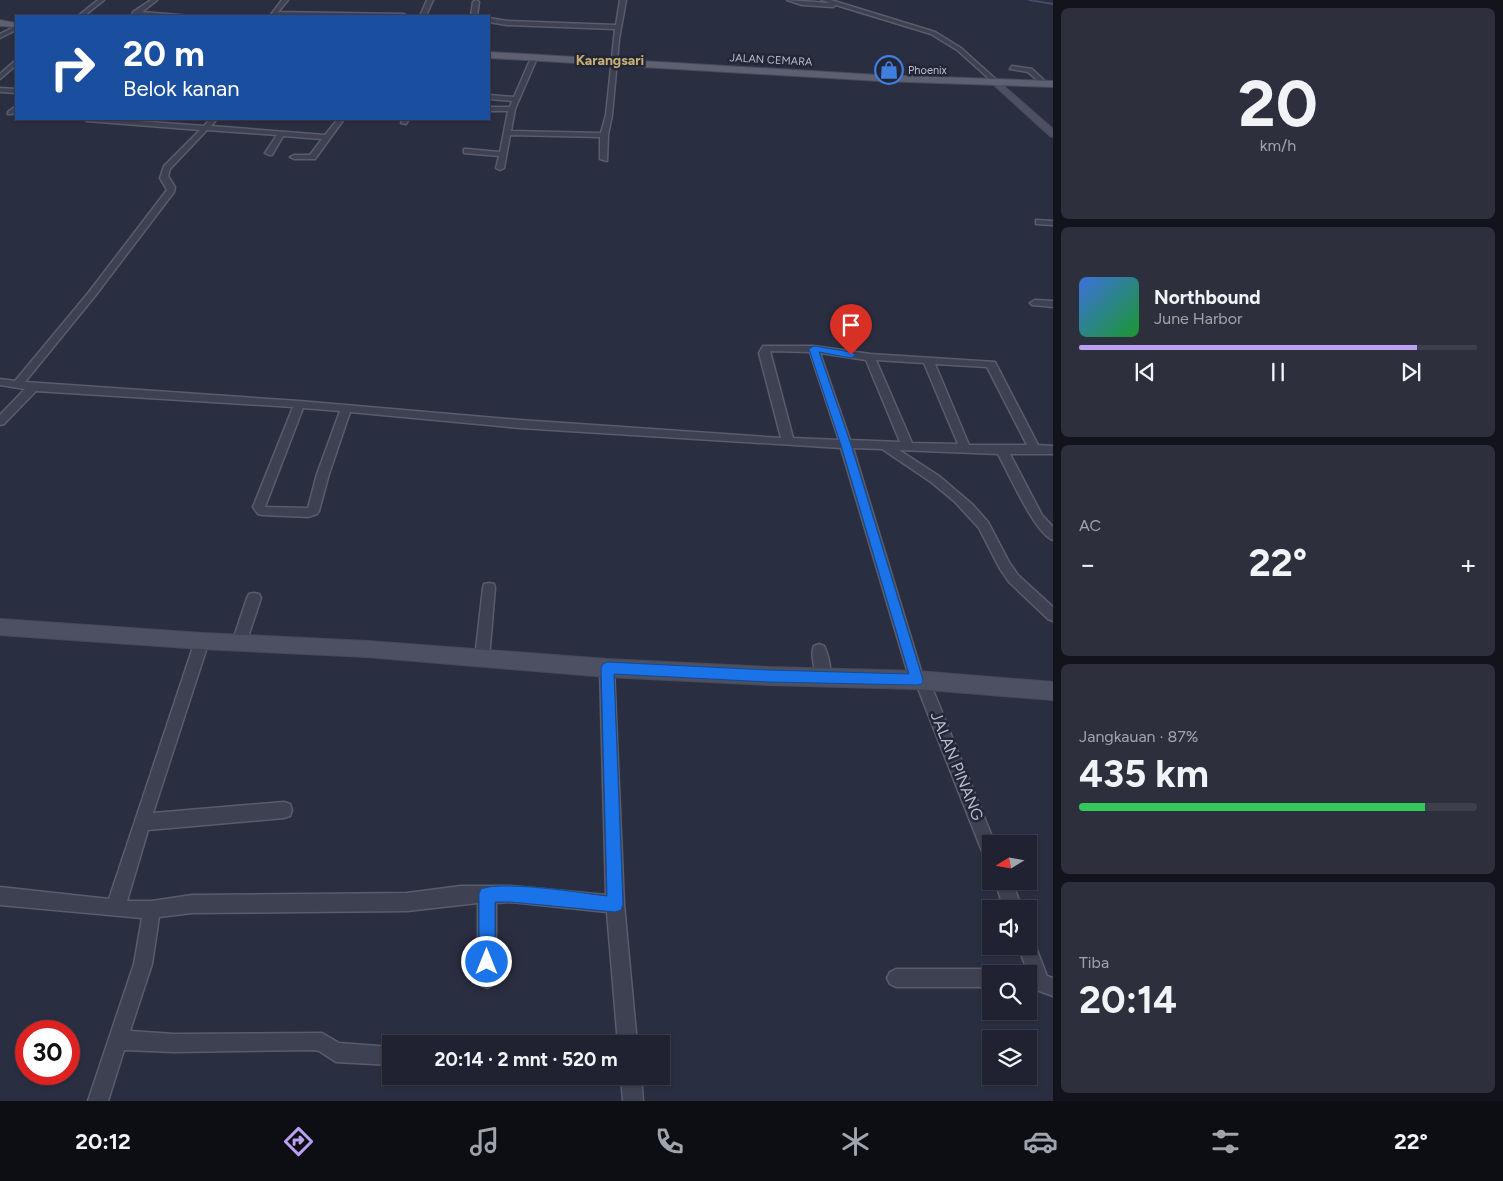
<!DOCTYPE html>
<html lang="id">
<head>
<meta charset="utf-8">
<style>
	:root { --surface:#202231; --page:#2d2f3d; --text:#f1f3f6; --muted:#a2a4ab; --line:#3d3f4d; --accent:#bca0f2 }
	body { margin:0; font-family:Figtree,sans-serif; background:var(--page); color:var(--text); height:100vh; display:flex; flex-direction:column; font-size:19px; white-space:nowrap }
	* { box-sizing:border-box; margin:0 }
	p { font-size:16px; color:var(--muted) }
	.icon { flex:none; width:28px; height:28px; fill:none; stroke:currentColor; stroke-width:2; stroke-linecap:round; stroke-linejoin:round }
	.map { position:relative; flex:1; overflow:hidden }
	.side { display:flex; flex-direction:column; gap:8px; padding:8px; background:#12131b; width:450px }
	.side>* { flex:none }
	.top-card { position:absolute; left:15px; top:15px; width:475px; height:105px; border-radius:0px; box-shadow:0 1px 4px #0004,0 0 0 1px var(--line); background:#1a4fa0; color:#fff; overflow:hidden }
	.needle { width:32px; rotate:259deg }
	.fabs { position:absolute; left:982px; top:835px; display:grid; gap:10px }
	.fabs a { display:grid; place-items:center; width:55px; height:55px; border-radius:0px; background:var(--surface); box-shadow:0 1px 4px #0004,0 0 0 1px var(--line); font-size:25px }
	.speed { position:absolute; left:15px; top:1020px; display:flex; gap:10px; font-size:25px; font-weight:700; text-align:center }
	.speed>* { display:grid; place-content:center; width:65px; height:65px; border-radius:50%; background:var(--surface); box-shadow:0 1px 4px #0004,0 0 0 1px var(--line); line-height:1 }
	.speed .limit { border:8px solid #d22; background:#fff; color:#111 }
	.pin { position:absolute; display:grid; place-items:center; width:42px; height:42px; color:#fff; margin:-51px -21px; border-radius:50% 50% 50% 0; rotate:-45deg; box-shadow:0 0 5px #0007 }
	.pin .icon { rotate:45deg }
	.me { position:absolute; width:55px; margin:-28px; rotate:0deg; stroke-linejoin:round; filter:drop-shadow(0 0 4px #0008) }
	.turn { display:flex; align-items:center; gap:18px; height:105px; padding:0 25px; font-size:22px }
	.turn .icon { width:65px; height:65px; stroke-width:2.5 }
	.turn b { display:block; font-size:35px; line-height:42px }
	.big { font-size:38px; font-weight:700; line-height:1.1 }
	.side .tile { flex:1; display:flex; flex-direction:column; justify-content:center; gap:8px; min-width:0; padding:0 18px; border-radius:8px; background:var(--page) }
	.side .dial { align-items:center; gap:0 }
	.dial b { font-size:65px; line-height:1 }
	.song { display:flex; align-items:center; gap:15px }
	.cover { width:60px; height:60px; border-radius:8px; background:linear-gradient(135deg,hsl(220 70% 55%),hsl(130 70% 35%)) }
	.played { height:5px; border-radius:2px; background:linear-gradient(90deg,var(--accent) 85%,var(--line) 85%) }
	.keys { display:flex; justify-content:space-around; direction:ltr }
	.heat { display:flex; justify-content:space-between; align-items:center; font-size:28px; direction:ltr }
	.charge { height:8px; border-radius:4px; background:linear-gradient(90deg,#34c759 87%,var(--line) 0) }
	.trip { position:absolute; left:382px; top:1035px; width:288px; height:50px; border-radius:0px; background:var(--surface); box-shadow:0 1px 4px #0004,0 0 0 1px var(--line); font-weight:700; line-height:50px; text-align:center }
	.dock { display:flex; height:80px; justify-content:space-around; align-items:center; background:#0d0e14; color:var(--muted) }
	.dock .icon { width:35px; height:35px }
	.dock .active { color:var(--accent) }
	.dock b { font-size:22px; color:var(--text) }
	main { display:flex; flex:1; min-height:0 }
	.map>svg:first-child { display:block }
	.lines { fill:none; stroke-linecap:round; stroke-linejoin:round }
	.stream { stroke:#444a69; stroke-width:2 }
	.street-casing { stroke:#595c6b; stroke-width:3 }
	.secondary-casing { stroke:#484a5a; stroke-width:2 }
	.primary-casing { stroke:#484a5a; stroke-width:2 }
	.street { fill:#3e4151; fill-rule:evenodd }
	.secondary { fill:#4d5063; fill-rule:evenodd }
	.primary { fill:#5d6070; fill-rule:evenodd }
	.route { fill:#1a73e8; stroke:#114b97 }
	.labels { text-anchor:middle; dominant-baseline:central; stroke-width:5; stroke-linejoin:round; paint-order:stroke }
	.far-street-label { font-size:11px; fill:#bbbdcb; stroke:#232636 }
	.far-poi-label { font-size:11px; fill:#bbbdcb; stroke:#232636; text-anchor:start }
	.far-quarter-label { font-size:14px; font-weight:bold; fill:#cbb076; stroke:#232636 }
	.near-street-label { font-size:16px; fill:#bbbdcb; stroke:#232636 }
</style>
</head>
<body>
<main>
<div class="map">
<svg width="1053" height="1101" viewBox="0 0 1053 1101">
	<rect width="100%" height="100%" fill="#2a2e41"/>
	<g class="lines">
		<polyline class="stream" points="1029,0 1053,4"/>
		<defs>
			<g id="street">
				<polygon points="98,0 104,0 84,16 78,16"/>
				<polygon points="151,0 157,0 142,12 191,16 132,16 133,12"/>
				<polygon points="282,0 288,0 278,12 404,14 407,16 270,16"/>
				<polygon points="427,0 433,0 426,16 420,16"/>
				<polygon points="476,0 479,2 477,16 471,16 473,2"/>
				<polygon points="620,0 626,0 619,39 612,115 608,135 607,161 600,159 600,137 510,135 504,168 500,170 496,168 499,156 464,153 464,149 467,149 500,152 508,111 489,111 489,107 510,107 512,101 489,99 489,95 514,97 531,58 534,56 537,58 515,109 511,131 601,133 606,115 615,29 507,25 489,22 489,18 507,21 616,25"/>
				<polygon points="787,0 830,3 822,0 831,0 935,32 961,48 1000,83 995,84 957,50 931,34 836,5 833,7 802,5"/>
				<polygon points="16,26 16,30 0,38 0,34"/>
				<polygon points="16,60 16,65 0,79 0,74"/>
				<polygon points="1012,66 1032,69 1048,84 1043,85 1028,72 1010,69"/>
				<polygon points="0,88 16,89 16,93 0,92"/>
				<polygon points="16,106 16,111 12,114 8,114 8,112"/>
				<path d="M84,119h27l93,7 6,-7h7l-6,7 114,9 13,-16h6l-29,40h-21l-4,-2 4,-2h16l12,-16 -39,-3 -11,19h-3l-4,-2 12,-18 -70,-5 -37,39 -2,7 7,11 -1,5 -79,104 -70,86 274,19 221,19 261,18 -22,-85 4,-7h51l56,8 125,8 43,83 15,1v8h-43l32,61 11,12v13c-18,-6 -45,-68 -55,-86l-99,-4 40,26 34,29 15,17 21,40 9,13 35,32v14l-5,-2 -39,-37 -9,-13 -21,-41 -25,-27 -23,-19 -49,-33 -29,-1 69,226 5,2 2,4 66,164h-4v17l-6,-2 -68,-173 -5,-2 -2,-4 -69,-232 -321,-20 -170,-16 -21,62 -10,37 -2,3 -9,3 -46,-2 -4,-1 -5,-7 40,-100 -257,-16 -32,33 -4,1v-10l25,-26 -25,-4v-6l15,2 74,-89 78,-102 -7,-12 4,-12 36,-36 -113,-9zM770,351l40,1 29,88 -46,-2zM820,353l46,7 34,82 -50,-2zM876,360l48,3 34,81 -46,-1zM935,364l52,3 40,78h-58zM303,408l37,3 -23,63 -9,34 -43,-1z"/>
				<polygon points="403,119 409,119 406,124 401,123"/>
				<polygon points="1036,220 1053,221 1053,225 1036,224"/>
				<polygon points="1035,300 1053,301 1053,307 1032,305 1030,303"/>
				<polygon points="489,583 494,584 495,588 489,658 487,662 482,664 477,662 475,658 483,588 484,584"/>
				<polygon points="254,593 259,594 261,598 246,643 244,647 239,649 234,647 232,643 247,598 249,594"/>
				<polygon points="202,635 207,637 209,641 153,813 284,802 290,804 292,810 290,816 284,818 148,830 127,901 152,901 192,895 407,893 461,886 511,886 606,895 600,668 602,664 607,662 612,664 614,668 624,904 637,1044 618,1044 607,912 511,902 496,903 496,979 493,985 487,988 481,985 478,979 478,903 407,911 192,913 159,917 152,964 130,1031 174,1034 322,1033 339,1043 391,1047 391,1065 336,1062 319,1051 314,1050 174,1052 124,1050 108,1101 88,1101 134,964 142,918 0,905 0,887 109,899 195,641 197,637"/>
				<path d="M819,644l5,2c4,8 9,27 5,35l-5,2 -5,-2c-4,-8 -9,-27 -5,-35z"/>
				<polygon points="995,881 1012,881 1022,909 1004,909"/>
				<polygon points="1029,938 1033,940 1047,976 1053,978 1053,996 1034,989 1018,946 1029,946"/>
				<polygon points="896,969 991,969 998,974 991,974 991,987 896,987 890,984 887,978 890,972"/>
				<polygon points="621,1076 641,1076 643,1101 623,1101"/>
			</g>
			<g id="secondary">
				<polygon points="997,80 1053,129 1053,137 1050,136 994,85 994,81"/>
				<polygon points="0,619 202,633 367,641 607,659 769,667 917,671 1053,682 1053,700 917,689 769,685 607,677 367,657 202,649 0,635"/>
			</g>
			<g id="primary">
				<polygon points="0,20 16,23 16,27 0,26"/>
				<polygon points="489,52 879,75 1053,81 1053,87 879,81 489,58"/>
			</g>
		</defs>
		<use href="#street" class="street-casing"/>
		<use href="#secondary" class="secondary-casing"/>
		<use href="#primary" class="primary-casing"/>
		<use href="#street" class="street"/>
		<use href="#secondary" class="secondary"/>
		<use href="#primary" class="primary"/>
	</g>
	<path class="route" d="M814,346l37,6 5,3 -5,3 -32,-6 32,93 72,235 -1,4 -5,1 -148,-3 -155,-8 9,230 -2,6 -6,2 -104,-10h-16v60l-2,6 -6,2 -6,-2 -2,-6v-68l2,-5c21,-9 100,4 126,7l-6,-228 2,-4 4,-2 162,8 140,4 -68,-229 -32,-96z"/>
	<defs>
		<symbol id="shop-ring" viewBox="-11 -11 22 22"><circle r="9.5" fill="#232636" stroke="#3f7fe0" stroke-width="1.5"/><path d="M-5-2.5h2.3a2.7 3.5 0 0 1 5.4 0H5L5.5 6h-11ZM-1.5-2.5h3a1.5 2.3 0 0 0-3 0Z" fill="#3f7fe0"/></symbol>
	</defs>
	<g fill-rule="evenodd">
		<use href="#shop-ring" x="873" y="54" width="32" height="32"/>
	</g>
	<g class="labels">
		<g class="far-street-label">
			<text transform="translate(771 60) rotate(3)">JALAN CEMARA</text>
		</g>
		<g class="far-poi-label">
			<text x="908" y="70">Phoenix</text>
		</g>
		<g class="far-quarter-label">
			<text x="610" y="60">Karangsari</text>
		</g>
		<g class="near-street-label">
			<text transform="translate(957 766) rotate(68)">JALAN PINANG</text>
		</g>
	</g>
</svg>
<div class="fabs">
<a><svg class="needle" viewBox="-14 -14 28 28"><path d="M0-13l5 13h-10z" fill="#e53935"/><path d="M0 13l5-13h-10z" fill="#a2a4ab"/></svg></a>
<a><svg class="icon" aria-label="sound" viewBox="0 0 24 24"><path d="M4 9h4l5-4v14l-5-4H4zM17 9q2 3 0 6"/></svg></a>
<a><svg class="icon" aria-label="search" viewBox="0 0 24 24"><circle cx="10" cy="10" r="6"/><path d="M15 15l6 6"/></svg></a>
<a><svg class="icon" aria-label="layers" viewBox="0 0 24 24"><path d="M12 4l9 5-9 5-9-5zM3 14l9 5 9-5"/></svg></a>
</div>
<div class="speed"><div class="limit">30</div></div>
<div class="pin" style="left:851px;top:355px;background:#d93025"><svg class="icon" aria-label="arrive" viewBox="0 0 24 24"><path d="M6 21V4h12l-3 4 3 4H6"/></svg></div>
<svg class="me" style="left:487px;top:962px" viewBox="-20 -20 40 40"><circle r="17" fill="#1a73e8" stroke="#fff" stroke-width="3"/><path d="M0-11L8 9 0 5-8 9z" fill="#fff"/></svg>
<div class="trip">20:14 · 2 mnt · 520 m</div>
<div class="top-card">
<div class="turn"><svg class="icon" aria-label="right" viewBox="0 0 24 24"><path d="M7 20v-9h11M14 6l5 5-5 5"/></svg><div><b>20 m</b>Belok kanan</div></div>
</div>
</div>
<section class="side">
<div class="tile dial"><b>20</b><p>km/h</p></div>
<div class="tile">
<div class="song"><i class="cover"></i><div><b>Northbound</b><p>June Harbor</p></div></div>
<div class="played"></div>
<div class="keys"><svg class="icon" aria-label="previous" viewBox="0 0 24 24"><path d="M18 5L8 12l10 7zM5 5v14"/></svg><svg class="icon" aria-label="pause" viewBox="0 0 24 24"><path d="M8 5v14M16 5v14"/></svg><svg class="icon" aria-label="next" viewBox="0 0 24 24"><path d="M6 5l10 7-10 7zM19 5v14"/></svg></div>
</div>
<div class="tile"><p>AC</p>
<div class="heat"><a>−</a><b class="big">22°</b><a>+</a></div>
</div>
<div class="tile"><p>Jangkauan · 87%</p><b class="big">435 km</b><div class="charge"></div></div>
<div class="tile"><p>Tiba</p><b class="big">20:14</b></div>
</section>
</main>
<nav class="dock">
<b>20:12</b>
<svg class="icon active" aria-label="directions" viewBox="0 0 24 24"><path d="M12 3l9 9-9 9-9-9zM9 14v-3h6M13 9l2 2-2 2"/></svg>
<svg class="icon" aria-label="music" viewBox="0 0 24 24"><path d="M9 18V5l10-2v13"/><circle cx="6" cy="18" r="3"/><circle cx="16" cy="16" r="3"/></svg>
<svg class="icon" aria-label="phone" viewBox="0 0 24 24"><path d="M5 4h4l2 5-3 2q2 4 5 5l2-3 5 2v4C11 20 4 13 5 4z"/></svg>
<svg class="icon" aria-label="climate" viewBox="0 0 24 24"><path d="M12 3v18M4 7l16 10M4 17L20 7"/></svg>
<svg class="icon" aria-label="car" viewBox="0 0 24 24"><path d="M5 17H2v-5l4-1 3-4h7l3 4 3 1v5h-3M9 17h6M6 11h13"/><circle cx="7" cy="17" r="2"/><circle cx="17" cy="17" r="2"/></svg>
<svg class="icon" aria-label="filters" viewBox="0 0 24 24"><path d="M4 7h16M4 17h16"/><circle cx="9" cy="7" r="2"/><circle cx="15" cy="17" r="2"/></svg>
<b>22°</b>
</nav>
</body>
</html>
